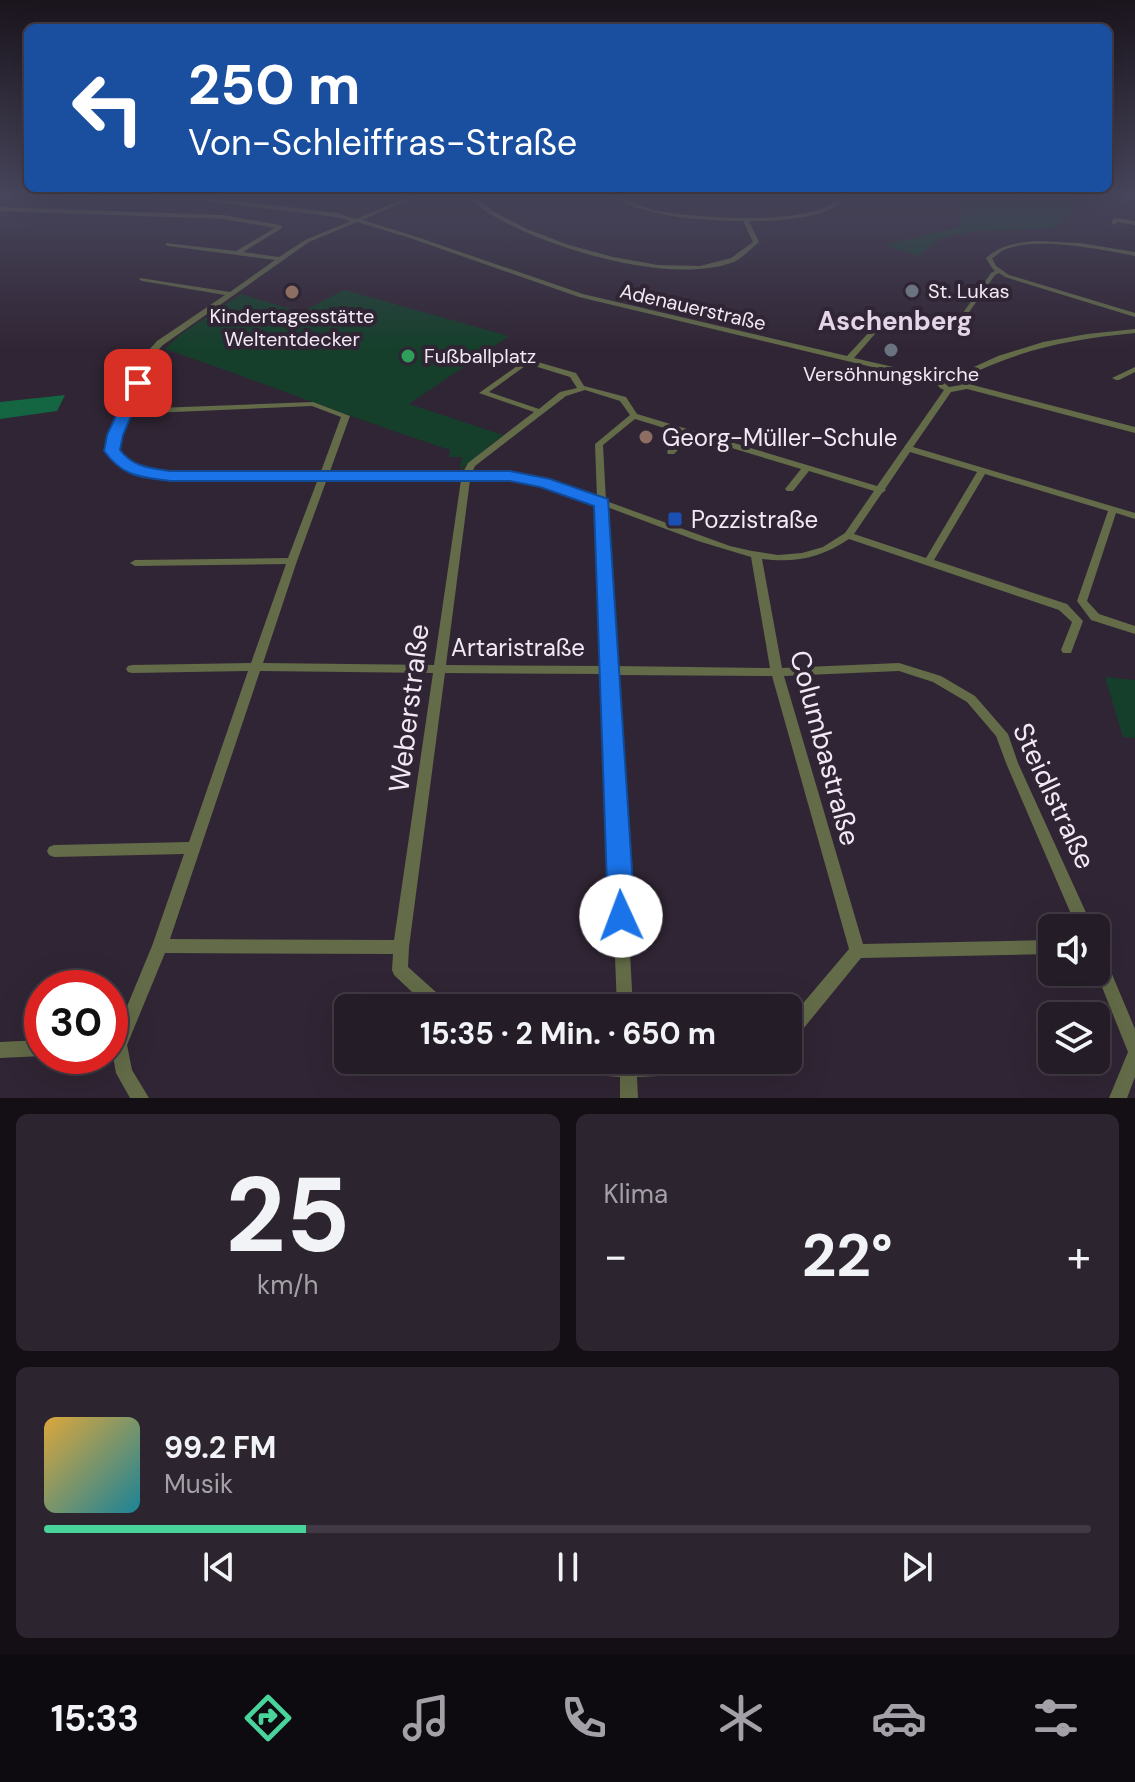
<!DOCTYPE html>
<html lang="de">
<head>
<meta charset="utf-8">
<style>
	:root { --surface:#241c27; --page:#2c252f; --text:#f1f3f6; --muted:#a3a1a7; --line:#413a44; --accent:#49d49c }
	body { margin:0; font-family:"DM Sans",sans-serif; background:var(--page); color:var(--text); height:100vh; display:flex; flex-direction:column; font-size:30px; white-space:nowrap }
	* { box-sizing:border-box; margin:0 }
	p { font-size:26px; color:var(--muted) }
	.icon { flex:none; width:44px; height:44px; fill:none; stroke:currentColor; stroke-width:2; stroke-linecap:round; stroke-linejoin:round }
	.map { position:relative; height:1098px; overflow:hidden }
	.details { display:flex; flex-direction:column; gap:16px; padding:16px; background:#140f15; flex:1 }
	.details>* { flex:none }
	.banner { position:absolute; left:24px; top:24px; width:1088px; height:168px; border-radius:12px; box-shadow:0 8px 32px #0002,0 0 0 2px var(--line); background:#1a4fa0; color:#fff; overflow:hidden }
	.fabs { position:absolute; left:1038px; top:914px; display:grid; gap:16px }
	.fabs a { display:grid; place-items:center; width:72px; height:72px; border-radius:12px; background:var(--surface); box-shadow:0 8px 32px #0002,0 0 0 2px var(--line); font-size:40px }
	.speed { position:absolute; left:24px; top:970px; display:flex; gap:16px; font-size:40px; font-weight:700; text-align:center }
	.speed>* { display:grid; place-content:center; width:104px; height:104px; border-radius:50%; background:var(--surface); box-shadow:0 8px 32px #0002,0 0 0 2px var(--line); line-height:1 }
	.speed .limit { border:12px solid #d22; background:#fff; color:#111 }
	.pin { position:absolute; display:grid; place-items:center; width:68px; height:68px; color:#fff; margin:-34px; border-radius:16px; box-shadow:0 4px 12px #0006 }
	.me { position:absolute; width:88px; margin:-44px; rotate:358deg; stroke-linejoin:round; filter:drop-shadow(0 0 6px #0008) }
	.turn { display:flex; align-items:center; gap:28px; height:168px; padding:0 32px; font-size:36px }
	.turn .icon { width:104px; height:104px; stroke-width:2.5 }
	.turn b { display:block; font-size:56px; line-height:68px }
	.big { font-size:60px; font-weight:700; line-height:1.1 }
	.details .widget { flex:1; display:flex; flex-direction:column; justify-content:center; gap:12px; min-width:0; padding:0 28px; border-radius:12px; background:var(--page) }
	.details .dial { align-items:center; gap:0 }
	.dial b { font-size:104px; line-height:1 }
	.song { display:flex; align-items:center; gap:24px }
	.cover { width:96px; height:96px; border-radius:12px; background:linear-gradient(135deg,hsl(40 70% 55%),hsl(190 70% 35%)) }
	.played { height:8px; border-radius:4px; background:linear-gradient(90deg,var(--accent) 25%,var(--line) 25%) }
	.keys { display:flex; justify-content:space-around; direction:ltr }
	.heat { display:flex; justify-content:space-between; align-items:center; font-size:44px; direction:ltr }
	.details .tiles { flex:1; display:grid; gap:16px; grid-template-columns:1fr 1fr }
	.widget:last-child { grid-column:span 2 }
	.trip { position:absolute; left:334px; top:994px; width:468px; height:80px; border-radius:12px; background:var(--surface); box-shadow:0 8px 32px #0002,0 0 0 2px var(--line); font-weight:700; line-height:80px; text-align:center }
	.dock { display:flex; height:128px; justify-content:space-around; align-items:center; background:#0e0b10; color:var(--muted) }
	.dock .icon { width:56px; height:56px }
	.dock .active { color:var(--accent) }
	.dock b { font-size:36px; color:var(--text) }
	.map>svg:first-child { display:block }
	.green { fill:#153f2b }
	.forest { fill:#146542 }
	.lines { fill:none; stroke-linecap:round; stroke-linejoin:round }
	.minor { fill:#636b48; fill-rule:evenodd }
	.route { fill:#1a73e8; stroke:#114b97; stroke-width:2 }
	.worship-dot { fill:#6b7280; stroke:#302534; stroke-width:3 }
	.education-dot { fill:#8d6e63; stroke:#302534; stroke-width:3 }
	.leisure-dot { fill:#2e9e5b; stroke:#302534; stroke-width:3 }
	.transit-dot { fill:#1a4fb4; stroke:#302534; stroke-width:3 }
	.labels { text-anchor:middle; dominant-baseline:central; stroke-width:8; stroke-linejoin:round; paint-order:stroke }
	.far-poi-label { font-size:20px; fill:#f1e9f4; stroke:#302534; text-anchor:start }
	.far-street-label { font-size:20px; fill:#f1e9f4; stroke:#302534 }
	.poi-label { font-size:24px; fill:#f1e9f4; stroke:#302534; text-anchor:start }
	.street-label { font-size:24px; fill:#f1e9f4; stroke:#302534 }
	.far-district-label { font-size:26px; font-weight:bold; fill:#e4d5e9; stroke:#302534 }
	.near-street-label { font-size:28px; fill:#f1e9f4; stroke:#302534 }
</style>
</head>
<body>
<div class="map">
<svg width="1135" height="1098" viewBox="0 0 1135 1098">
	<rect width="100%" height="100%" fill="#302534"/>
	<g class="green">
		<polygon points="939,195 1069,195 1074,214 1055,228 977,231 941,238 918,256 885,245 958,227 963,208"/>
		<path d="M344,290l165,46 -100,68 94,31 -43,35 2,-13h-13l1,-7c-96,-31 -188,-68 -285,-101l16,-15 60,-40 60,18z"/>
		<polygon points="1105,677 1135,680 1135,738 1123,737"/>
	</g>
	<polygon class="forest" points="65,395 57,411 0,419 0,402"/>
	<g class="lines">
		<g class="minor">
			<path d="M48,195l166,3 123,15 19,6 56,-24h8l-58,25 49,15 172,59 264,62 25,-27 -35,-11v-2l39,9h5v2l-27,31 83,19 8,-2 9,1 44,-20 45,-14 44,-8 48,-5v4c-64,6 -114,16 -172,45l6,6 166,43v6l-168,-44 -16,3 -38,55 222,66v6l-19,-6 -29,88 12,13 36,12v8l-44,-14 -14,-19 31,-90 -123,-37 -51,86 133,44 16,17 -12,32h-8l-2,-3 11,-28 -13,-12 -210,-71c-29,19 -52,24 -87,20l20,109 117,-5 42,13 34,20 33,38 10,29 75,165h-16l-71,-165 -10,-27 -29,-34 -34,-20 -34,-11 -115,5 79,268 189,-4v14l-191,4 -67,82 -6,2v-21l61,-72 -77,-273 -157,-1 18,333h-16l-13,-334 -159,-1 -36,274 -1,20 39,35 2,6h-20l-35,-33 -2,-5 1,-16 -228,-1 -38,92 5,25 17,28h-19l-14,-25 -5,-28 41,-99 32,-92 -130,3 -5,-2 -2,-4 2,-4 5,-2 135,-3 59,-171 -116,2 -4,-1 -2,-3 2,-3 4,-1 119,-2 35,-99 -151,2 -5,-3 5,-3 153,-2 30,-79h-148l-42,-8 -16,-11 -4,-17 40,-92 9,-10 68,-46 -83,-14 -3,-2 1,-1 90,14 45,-32 -107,-14 -2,-1v-2l70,8 39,-23 -52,-9 -223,-8v-4l223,8 57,10 2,1v2l-39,24 36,5 26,-17 46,-19 -15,-4 -122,-15zM357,222l50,15 172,60 356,85 5,6 4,2 -67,96 -240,-72 -11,-17 -42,-11 -8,-13 -49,-14 -48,34 55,19 -66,51 -6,11h-133l21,-58 -37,-14 -183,7 24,-55 9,-9 146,-103zM528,364l42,13 7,11 -17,4 -21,17 -50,-17zM946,379l12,3 3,3 -12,2 -7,-6zM585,390l35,11 10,14 -35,29 2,54 -50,-18 -27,-6h-49l4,-8 91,-70zM312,406l29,11 -21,57 -150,-1 -36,-6 -15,-10 -3,-14 12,-29zM635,419l49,15 -16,16 -1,2 1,2h6l18,-18 109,33 -16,20 2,2h6l16,-20 65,20 -29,42 -22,14 -21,6 -24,2 -26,-4 -22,-5 -124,-45 -3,-56zM910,452l67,20 -51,86 -72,-24 28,-41 4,-3 -1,-1zM327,479l134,1 -27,185 -171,-2 34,-102zM470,480h50l22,4 55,20 6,162 -157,-1zM607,507l91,34 53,16 19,111 -155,-2zM260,671l173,2 -39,267 -224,-1z"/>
			<path d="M466,195h6l21,16 34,18 42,16 44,12 45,8 42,1 31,-8 22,-16 -10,-21c-47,-1 -94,-3 -136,-26 16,0 31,12 47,15 38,8 146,15 178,-6 3,-3 6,-6 9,-9h6c-4,5 -9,10 -14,13 -25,12 -57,13 -84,13l10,21 -1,1c-7,6 -16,15 -24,19 -65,24 -187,-14 -244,-48 -8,-5 -17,-12 -24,-19z"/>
			<polygon points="1113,195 1118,195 1115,199 1112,197"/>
			<polygon points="1123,195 1135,195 1135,199 1123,196"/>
			<polygon points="1115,218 1135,221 1135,225 1117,222 1116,224 1112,224 1112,220"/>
			<path d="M1036,241l44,2 55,9v4c-33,-6 -102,-21 -133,-5 0,0 -9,7 -10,7l4,8 13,9 126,38v4l-130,-40 -6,-4 -4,2 -32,46h-4l-1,-1 33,-47 4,-2 -3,-3 -6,-10 1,-1c16,-13 29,-14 49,-16z"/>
			<polygon points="1135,367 1135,372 1119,380 1116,380 1112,378"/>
			<polygon points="1096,946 1101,948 1135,1029 1135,1077 1127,1098 1109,1098 1128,1052 1096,972"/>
			<polygon points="42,1040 43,1056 0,1058 0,1042"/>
			<polygon points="493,1060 765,1060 763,1066 746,1072 637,1077 638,1098 620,1098 620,1077 501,1068 495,1066"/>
		</g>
	</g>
	<linearGradient id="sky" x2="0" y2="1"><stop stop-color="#1a141d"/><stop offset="0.56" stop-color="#48465c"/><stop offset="1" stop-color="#48465c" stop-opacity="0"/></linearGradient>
	<rect width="1135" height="349" fill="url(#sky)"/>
	<path class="route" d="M138,378l7,5 -22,52 -3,15c13,17 30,18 50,21h340l40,8 58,20 27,417 -4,9 -10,4 -9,-4 -4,-9 -14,-410 -54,-19 -30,-6h-340c-30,-4 -47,-4 -66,-30l3,-16 24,-52z"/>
	<g class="worship-dot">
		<circle cx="912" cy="291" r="8"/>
		<circle cx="891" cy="350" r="8"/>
	</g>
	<g class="education-dot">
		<circle cx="292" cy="292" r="8"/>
		<circle cx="646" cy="437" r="8"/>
	</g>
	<circle class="leisure-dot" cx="408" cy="356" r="8"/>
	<rect class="transit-dot" x="667" y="511" width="16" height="16" rx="4"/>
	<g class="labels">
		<g class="far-poi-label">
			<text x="928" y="291">St. Lukas</text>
			<text x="292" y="316" text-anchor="middle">Kindertagesstätte<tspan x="292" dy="23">Weltentdecker</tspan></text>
			<text x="424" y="356">Fußballplatz</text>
			<text x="891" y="374" text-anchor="middle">Versöhnungskirche</text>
		</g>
		<g class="far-street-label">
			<text transform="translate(693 307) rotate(13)">Adenauerstraße</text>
		</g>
		<g class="poi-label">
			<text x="662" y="437">Georg-Müller-Schule</text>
			<text x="691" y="519">Pozzistraße</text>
		</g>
		<g class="street-label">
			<text x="518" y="647">Artaristraße</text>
		</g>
		<g class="far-district-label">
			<text x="895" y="321">Aschenberg</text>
		</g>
		<g class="near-street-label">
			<text transform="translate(409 708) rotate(-83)">Weberstraße</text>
			<text transform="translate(825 748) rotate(75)">Columbastraße</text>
			<text transform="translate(1054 796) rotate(65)">Steidlstraße</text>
		</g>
	</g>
</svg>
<div class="fabs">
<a><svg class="icon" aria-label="sound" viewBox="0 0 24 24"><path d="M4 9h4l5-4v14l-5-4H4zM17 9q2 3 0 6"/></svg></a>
<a><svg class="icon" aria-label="layers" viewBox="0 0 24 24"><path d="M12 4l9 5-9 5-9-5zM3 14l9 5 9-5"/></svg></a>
</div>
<div class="speed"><div class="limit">30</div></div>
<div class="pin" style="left:138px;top:383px;background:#d93025"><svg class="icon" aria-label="arrive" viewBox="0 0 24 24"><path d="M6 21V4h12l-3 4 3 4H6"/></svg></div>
<svg class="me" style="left:621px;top:916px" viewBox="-20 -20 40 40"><circle r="19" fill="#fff"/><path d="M0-13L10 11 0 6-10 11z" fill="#1a73e8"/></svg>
<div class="trip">15:35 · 2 Min. · 650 m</div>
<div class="banner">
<div class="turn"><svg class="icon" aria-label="left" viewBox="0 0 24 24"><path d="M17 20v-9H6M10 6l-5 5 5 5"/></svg><div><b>250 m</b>Von-Schleiffras-Straße</div></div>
</div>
</div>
<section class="details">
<div class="tiles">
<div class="widget dial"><b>25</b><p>km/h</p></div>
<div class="widget"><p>Klima</p>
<div class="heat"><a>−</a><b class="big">22°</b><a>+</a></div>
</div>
<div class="widget">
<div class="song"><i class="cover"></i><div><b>99.2 FM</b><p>Musik</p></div></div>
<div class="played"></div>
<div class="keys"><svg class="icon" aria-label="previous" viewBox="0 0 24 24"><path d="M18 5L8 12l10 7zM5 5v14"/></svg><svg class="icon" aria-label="pause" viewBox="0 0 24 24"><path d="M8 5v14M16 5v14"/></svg><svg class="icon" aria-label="next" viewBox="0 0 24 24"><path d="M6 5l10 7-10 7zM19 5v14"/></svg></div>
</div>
</div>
</section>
<nav class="dock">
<b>15:33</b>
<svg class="icon active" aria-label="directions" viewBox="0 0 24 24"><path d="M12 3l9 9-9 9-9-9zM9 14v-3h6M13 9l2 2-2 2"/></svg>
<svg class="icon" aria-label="music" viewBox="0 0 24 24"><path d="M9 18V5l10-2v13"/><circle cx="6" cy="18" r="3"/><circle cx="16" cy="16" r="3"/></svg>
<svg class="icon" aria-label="phone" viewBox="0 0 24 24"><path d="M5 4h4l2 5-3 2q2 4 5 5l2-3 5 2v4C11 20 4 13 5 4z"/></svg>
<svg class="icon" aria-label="climate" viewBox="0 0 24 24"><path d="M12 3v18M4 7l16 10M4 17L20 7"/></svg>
<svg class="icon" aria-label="car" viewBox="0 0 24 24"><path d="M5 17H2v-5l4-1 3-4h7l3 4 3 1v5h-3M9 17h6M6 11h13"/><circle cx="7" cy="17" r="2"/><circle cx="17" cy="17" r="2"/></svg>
<svg class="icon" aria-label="filters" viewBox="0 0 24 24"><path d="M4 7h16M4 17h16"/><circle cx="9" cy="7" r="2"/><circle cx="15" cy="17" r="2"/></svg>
</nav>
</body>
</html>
